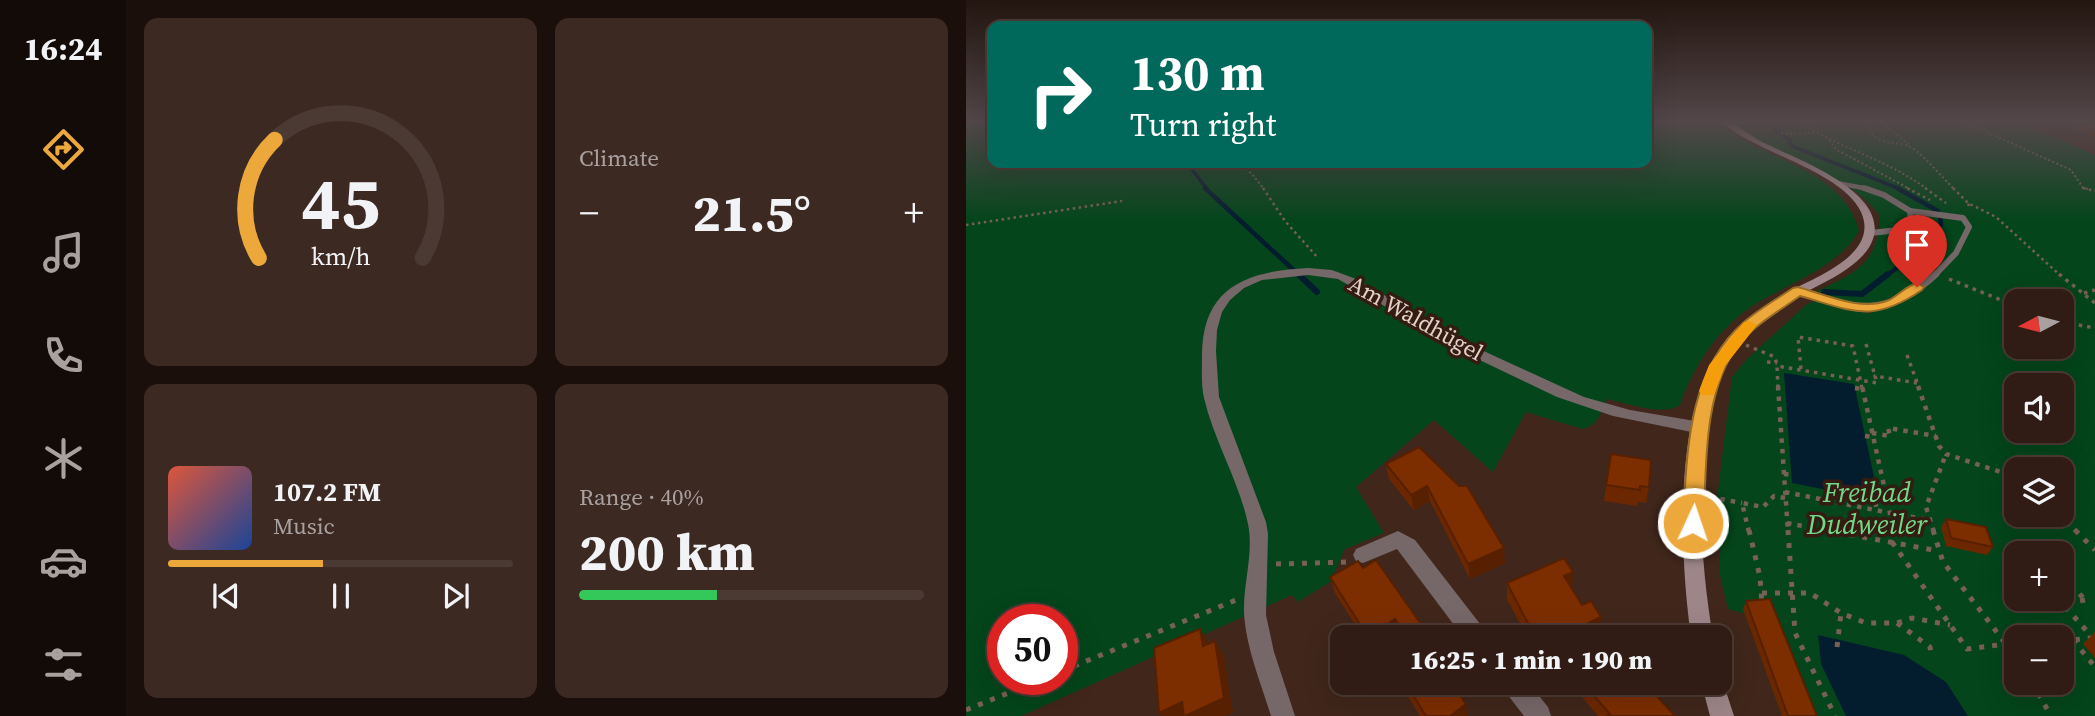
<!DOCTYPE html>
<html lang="en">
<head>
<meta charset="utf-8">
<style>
	:root { --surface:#301c14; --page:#3c2922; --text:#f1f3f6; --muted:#a8a1a0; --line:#4b3a34; --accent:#eda83b }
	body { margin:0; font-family:"Source Serif 4",serif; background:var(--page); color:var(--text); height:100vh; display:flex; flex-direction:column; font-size:26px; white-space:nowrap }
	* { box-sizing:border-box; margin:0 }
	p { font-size:23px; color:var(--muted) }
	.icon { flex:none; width:38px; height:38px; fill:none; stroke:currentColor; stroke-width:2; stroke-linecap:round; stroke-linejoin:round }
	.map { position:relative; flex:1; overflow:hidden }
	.sheet { display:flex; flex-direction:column; gap:18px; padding:18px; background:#1a0f0b; width:840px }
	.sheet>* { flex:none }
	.banner { position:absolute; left:21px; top:21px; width:665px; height:147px; border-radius:14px; box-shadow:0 7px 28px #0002,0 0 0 2px var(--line); background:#00695c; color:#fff; overflow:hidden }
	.needle { width:46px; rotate:263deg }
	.fabs { position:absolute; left:1038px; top:289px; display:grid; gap:14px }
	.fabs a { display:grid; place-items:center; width:70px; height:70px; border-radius:14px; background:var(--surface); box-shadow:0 7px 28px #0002,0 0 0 2px var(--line); font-size:35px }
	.speed { position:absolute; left:21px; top:604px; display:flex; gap:14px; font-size:35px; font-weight:700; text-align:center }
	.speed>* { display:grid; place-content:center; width:91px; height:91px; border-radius:50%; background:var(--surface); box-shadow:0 7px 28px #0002,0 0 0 2px var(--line); line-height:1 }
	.speed .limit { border:10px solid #d22; background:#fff; color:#111 }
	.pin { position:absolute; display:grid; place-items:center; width:60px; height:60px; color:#fff; margin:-72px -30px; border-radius:50% 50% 50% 0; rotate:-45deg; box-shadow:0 0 7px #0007 }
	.pin .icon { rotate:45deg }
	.me { position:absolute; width:77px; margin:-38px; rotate:3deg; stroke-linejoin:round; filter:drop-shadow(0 0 5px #0008) }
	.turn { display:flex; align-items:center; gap:24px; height:147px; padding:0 28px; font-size:32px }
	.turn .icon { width:91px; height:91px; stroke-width:2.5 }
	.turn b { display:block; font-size:49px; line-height:60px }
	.big { font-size:52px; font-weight:800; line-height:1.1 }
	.sheet .widget { flex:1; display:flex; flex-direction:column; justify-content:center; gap:10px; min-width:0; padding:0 24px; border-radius:14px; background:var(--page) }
	.sheet .dial { align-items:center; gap:0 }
	.dial svg { height:182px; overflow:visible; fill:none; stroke:var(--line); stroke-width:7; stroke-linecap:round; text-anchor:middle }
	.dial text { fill:var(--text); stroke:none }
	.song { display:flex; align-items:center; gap:21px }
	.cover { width:84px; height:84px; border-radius:10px; background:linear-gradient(135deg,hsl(10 70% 55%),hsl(220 70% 35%)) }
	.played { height:7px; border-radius:4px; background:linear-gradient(90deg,var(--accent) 45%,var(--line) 45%) }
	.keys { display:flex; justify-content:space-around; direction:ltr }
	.heat { display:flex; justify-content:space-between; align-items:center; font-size:38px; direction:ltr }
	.charge { height:10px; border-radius:5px; background:linear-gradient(90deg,#34c759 40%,var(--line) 0) }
	.sheet .tiles { flex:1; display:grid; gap:18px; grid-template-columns:repeat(2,1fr) }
	.trip { position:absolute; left:364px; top:625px; width:402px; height:70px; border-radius:14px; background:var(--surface); box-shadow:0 7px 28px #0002,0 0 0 2px var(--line); font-weight:800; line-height:70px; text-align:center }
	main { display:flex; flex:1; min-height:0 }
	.tab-bar { display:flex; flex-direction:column; width:126px; justify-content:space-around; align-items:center; background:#130b08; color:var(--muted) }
	.tab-bar .icon { width:49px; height:49px }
	.tab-bar .on { color:var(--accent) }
	.tab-bar b { font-size:32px; color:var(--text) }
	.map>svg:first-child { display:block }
	.green { fill:#04451b; fill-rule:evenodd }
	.water { fill:#031d2f }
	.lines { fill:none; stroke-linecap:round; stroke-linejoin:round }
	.stream-far2 { stroke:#031d2f; stroke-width:3.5 }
	.stream-far1 { stroke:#031d2f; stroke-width:4.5 }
	.stream { stroke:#031d2f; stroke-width:6 }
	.path-far4 { stroke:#776056; stroke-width:2; stroke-dasharray:2 2.5; stroke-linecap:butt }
	.path-far3 { stroke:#776056; stroke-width:2.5; stroke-dasharray:2.5 3.5; stroke-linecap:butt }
	.path-far2 { stroke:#776056; stroke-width:3.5; stroke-dasharray:3.5 5; stroke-linecap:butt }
	.path-far1 { stroke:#776056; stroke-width:4.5; stroke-dasharray:4.5 6; stroke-linecap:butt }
	.path { stroke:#776056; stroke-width:5; stroke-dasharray:5 8; stroke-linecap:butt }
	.service-far2 { stroke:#766768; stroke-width:4.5 }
	.service-far1 { stroke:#766768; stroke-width:6 }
	.service { stroke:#766768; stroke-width:7 }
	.minor { fill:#766768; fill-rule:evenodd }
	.secondary { fill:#9e8688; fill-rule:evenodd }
	.wall { fill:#6b2800 }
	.shaded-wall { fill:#572000 }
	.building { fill:#7c2e00; stroke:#572000; stroke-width:2 }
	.route { fill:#eda83b; stroke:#9a6d26; stroke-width:2 }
	.slow { fill:#f59e0b }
	.labels { text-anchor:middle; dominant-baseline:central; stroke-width:7; stroke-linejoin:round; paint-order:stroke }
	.street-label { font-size:23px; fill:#e3d1ca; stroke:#351c12 }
	.near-park-label { font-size:28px; font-style:italic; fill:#72d989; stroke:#351c12 }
</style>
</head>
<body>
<main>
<nav class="tab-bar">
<b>16:24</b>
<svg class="icon on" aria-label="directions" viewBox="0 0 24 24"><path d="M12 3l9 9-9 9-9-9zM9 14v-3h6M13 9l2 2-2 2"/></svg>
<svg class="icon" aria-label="music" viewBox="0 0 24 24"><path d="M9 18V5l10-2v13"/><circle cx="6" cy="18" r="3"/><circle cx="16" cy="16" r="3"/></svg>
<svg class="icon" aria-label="phone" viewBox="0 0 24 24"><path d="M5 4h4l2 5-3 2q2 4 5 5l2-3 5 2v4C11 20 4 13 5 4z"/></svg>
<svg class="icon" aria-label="climate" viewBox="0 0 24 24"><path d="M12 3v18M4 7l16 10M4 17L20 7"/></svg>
<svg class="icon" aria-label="car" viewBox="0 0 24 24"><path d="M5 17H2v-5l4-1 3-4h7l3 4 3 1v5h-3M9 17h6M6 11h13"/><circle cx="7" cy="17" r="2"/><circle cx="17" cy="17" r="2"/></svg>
<svg class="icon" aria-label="filters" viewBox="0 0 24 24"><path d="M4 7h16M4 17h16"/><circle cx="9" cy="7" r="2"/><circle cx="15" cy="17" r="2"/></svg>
</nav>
<section class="sheet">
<div class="tiles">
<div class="widget dial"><svg viewBox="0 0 100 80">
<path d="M14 69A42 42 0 1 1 86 69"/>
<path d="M14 69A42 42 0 0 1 21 17" stroke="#eda83b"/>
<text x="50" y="56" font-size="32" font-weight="700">45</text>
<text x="50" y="72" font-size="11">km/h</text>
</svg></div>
<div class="widget"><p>Climate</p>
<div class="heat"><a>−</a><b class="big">21.5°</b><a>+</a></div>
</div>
<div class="widget">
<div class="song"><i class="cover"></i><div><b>107.2 FM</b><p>Music</p></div></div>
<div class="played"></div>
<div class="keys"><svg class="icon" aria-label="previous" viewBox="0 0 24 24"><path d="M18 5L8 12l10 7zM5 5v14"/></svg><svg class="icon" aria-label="pause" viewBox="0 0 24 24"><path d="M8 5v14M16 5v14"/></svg><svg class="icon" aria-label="next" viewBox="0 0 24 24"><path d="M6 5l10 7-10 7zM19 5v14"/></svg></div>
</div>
<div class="widget"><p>Range · 40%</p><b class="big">200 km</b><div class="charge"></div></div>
</div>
</section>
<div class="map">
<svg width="1129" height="716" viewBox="0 0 1129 716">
	<rect width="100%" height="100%" fill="#40261b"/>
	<g class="green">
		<path d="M0,121h26v42h655v-42c21,0 44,-3 65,0 9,1 19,13 27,17 44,25 107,39 120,93 -21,36 -67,51 -102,72 -37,23 -63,61 -77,102 -18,12 -53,-2 -73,-6 -6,14 -9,27 -25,30l-56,-17 -33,60 -59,-52 -78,67 28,46 -39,16 -15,33 -32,20 -6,-7 -271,121h-55zM37,620h59v59h-59z"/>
		<path d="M764,121h289l76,34v561h-313l-37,-102 -17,-5 -8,-33 -3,-78 15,-121 14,-17 61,-56 7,-3 57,13 -9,-9 -49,-12c40,-19 68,-29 66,-79 -40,-48 -103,-54 -149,-93zM1050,301h46v45h-46zM1050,385h46v45h-46zM1050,469h46v45h-46zM1050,553h46v45h-46zM1050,637h46v45h-46z"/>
	</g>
	<g class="water">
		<polygon points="818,373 888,384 913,500 826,483"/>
		<polygon points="852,635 938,655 980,682 1002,716 880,716 855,664"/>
	</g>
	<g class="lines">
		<g class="stream-far2">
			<polyline points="802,121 811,132 825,140 823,142 826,146 934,189"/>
			<polyline points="221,163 241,189"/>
		</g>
		<g class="stream-far1">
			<polyline points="239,188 334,276"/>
			<polyline points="931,188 972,211"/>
			<polyline points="920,276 950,253 975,225 974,216"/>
		</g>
		<g class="stream">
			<polyline points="332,274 351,292"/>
			<polyline points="858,292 896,294 922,274"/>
		</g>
		<g class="path-far4">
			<path d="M832,121c41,27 90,39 129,68"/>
			<path d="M901,121c6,31 31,15 48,29 14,11 26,26 39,39"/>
			<polyline points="913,121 945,146"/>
			<polyline points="996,121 1105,170 1117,188 1122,189"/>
			<polyline points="815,134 848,133"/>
			<polyline points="863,140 871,150 944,189"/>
			<polyline points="273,163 286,174 298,189"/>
		</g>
		<g class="path-far3">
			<polyline points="297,188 319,221 352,258"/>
			<polyline points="941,188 964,200"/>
			<polyline points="959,188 980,203"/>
			<polyline points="987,188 1002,203"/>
			<polyline points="1117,188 1129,191"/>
			<polyline points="1003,206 1002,203 1030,217 1095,276"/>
			<polyline points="0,225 156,201"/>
		</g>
		<g class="path-far2">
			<polyline points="1093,274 1129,303"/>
			<polyline points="983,279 1050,306"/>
			<polyline points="1118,293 1129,290"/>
			<polyline points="1096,322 1129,328"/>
			<polyline points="900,344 909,376"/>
			<polyline points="780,345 809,357 811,366"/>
			<polyline points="941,355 953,388"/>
			<polyline points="801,362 811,363"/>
			<polyline points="835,369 832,337 887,346 896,388"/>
			<polyline points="812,388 811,366 911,383 909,376 951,383"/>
		</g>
		<g class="path-far1">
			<polyline points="812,386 822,532"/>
			<polyline points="952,386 973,446 980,454 1050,477"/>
			<polyline points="889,388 896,389"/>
			<polyline points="906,433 924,436 922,428 970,436"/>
			<polyline points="899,436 907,437"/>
			<polyline points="818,474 826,475"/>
			<polyline points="819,492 924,513 896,386"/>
			<polyline points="907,492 911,510"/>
			<polyline points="744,497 776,503"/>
			<polyline points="924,513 963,520"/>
			<polyline points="1094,514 1111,532"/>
			<polyline points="821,523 868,532"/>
			<polyline points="783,532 776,503 797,507 808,496 819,498"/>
			<polyline points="968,532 960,507 980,454"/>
		</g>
		<g class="path">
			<polyline points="783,530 794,577 796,604"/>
			<polyline points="822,530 829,633 869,716"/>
			<polyline points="858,530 973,551"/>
			<polyline points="967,530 977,562 1050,657"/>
			<polyline points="1109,530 1129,550"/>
			<polyline points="926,542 1001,649 1040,644"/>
			<polyline points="310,564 382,562"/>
			<polyline points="1105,584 1119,600"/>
			<polyline points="796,593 844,593 875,613 900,623 931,623 946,618 984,625"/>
			<polyline points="1119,600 1097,604 1126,637"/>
			<polyline points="931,623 964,647 965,652"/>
			<polyline points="1107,640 1129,667"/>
			<polyline points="1096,641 1125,638"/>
			<polyline points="871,647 875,613"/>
			<polyline points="1042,647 1050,646"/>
			<polyline points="96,671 270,600"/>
			<polyline points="1066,682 1085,716"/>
			<polyline points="0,710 77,679"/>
		</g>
		<polyline class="service-far2" points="871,183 903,189"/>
		<g class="service-far1">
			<polyline points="898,188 918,195 944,211 945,222 933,230 904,233"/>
			<polyline points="944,211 997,218 1003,227 990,253 968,276"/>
		</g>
		<path class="service" d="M832,291c56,19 91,27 138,-17"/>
		<g class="minor">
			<path d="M342,268l24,2 24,9 119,68 109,50 46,13 71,12 6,2 2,4 -2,4 -6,2 -88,-18 -56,-19 -92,-44 -127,-74 -30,-4 -46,5 -18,8 -14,12 -8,12 -5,18 -1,21 3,46 47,125 2,12 -2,81 8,37 21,64h-24c-10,-33 -25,-68 -27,-103 -1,-29 10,-60 4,-89 -9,-43 -34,-83 -44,-126 -3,-13 -2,-28 -2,-42 0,-70 46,-85 106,-88z"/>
			<polygon points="432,531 449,540 518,629 521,637 497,637 431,549 397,563 390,561 387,555 390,549"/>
			<polygon points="534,682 562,682 582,707 585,716 558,716 538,690"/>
		</g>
		<g class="secondary">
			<path d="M754,121c14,0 29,14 42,21 32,16 127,49 111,97 -10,30 -59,47 -84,62 -20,13 -43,29 -56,49 -44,73 -34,205 -20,287h-22c-11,-79 -19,-229 34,-295 15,-19 36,-34 57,-47 28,-16 99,-39 79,-83 -20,-42 -106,-59 -141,-91z"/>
			<polygon points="754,673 768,716 744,716 735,682 754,682"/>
		</g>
	</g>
	<g class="wall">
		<polygon points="1091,121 1118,121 1129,126 1129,137"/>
		<polygon points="645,454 683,487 680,503 672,502 671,506 638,501"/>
		<polygon points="420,464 493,486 539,563 504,579 464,501 448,510 423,479"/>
		<polygon points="980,519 1027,547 1021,555 980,546 975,527"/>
		<polygon points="397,568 464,637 434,637 433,634 429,637 397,637 369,593 364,577"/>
		<polygon points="541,583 606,588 616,605 635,617 633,632 624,637 561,637 541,599"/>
		<polygon points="780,601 851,716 816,716 777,609"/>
		<polygon points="1129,632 1129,658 1117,644"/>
		<polygon points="433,682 493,682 494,692 492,693 500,704 501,716 454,716"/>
		<polygon points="603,682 680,682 680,685 709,716 632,716"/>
	</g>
	<g class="shaded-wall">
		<polygon points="461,486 464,501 448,510 445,495"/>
		<polygon points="538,548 539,563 504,579 502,564"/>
		<polygon points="607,572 606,588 598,576"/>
		<polygon points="635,617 633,632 624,637 594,637"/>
		<polygon points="429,619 433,634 429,637 403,637"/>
		<polygon points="234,629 243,644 237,646"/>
		<polygon points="249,641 258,656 267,713 260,716 196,716 193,713"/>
		<polygon points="493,682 494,692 487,697 485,683"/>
		<polygon points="500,704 501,716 484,716"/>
	</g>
	<g class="building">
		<polygon points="1104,121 1118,121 1129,126 1129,131"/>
		<polygon points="453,447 493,486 501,486 538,548 502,564 461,486 445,495 420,464"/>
		<polygon points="645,454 685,460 683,487 674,486 674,490 640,485"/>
		<polygon points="980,519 1020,527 1027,547 985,538"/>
		<polygon points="598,558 607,572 598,576 616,605 625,601 635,617 594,637 569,637 541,583"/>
		<polygon points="410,560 464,637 441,637 429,619 402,637 364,577 392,561 397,568"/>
		<polygon points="804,599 851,716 822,716 780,601"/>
		<polygon points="234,629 237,646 249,641 258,698 219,716 218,716 216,702 193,713 188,648"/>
		<polygon points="439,682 485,682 500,704 484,716 460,716"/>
		<polygon points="616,682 678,682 709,716 641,716 644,714"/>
	</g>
	<linearGradient id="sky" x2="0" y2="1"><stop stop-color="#23150f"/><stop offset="0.55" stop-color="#53474a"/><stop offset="1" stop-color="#53474a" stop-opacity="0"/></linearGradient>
	<rect width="1129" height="221" fill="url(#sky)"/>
	<path class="route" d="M951,283l7,4 -2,3c-50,34 -69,21 -122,6 -21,15 -44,28 -60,47 -37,45 -34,125 -36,180l-3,6 -8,2 -7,-2 -3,-6c4,-69 4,-152 61,-201 15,-13 33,-23 49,-34l5,-1c26,7 64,25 91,13 10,-5 17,-14 28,-17z"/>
	<polygon class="slow" points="783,321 791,325 759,366 748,395 736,395 733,391 743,365 778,322"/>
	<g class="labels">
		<g class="street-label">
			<text transform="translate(450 318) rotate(29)">Am Waldhügel</text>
		</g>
		<g class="near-park-label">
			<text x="901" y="492">Freibad<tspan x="901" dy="32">Dudweiler</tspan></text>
		</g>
	</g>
</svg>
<div class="fabs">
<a><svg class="needle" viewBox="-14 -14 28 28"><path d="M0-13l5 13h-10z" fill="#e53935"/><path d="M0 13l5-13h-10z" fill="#a8a1a0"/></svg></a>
<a><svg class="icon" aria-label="sound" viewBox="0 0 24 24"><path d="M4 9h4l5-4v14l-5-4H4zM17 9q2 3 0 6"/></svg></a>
<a><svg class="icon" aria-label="layers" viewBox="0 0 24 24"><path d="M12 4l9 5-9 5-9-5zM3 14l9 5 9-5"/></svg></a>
<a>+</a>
<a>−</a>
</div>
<div class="speed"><div class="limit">50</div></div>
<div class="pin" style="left:951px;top:287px;background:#d93025"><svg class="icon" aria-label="arrive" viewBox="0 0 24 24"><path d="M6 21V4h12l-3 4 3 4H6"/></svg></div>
<svg class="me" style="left:727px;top:523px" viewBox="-20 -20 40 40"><circle r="17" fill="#eda83b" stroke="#fff" stroke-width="3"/><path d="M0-11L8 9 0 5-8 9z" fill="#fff"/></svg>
<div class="trip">16:25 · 1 min · 190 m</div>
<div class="banner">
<div class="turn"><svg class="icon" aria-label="right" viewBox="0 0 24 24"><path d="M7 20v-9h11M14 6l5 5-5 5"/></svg><div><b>130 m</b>Turn right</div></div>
</div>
</div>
</main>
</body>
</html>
